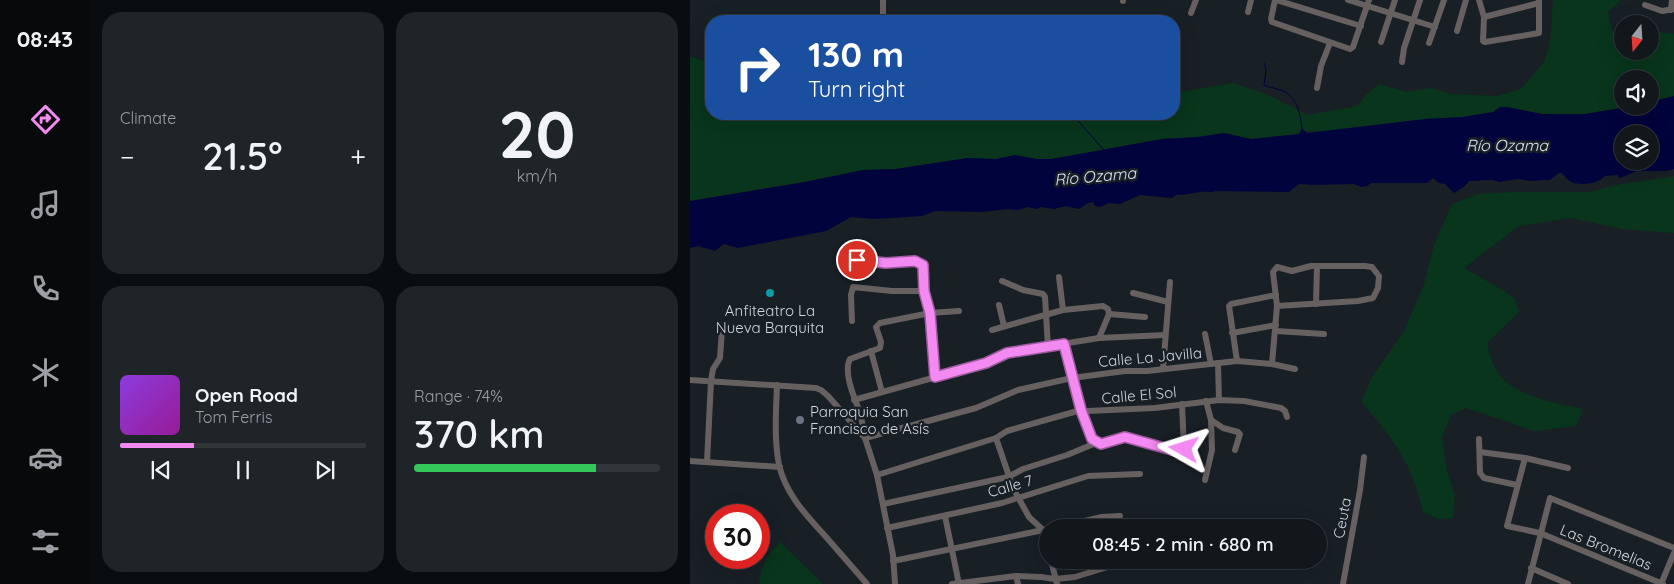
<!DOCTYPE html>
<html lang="en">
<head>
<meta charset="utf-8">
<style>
	:root { --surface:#12171c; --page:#1f2429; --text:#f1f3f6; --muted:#9c9fa3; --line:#31363b; --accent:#f28af2 }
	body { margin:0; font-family:Quicksand,sans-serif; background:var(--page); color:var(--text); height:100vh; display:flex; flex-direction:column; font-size:19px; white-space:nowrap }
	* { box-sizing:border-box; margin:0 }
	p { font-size:16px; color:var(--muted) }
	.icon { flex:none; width:28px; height:28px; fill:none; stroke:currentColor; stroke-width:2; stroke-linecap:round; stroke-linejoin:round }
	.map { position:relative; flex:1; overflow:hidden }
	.panel { display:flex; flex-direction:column; gap:12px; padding:12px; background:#0a0d0f; width:600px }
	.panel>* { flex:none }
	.top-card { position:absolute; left:15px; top:15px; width:475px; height:105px; border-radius:20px; box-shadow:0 5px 20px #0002,0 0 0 1px var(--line); background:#1a4fa0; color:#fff; overflow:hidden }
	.needle { width:32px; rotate:197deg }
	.fabs { position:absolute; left:924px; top:15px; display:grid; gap:10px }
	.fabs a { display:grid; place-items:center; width:45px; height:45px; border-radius:50%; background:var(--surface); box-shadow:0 5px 20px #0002,0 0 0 1px var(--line); font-size:25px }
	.speed { position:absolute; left:15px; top:504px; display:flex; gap:10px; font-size:25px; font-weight:700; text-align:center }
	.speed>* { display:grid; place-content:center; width:65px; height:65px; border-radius:50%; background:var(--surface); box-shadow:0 5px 20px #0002,0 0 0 1px var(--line); line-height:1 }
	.speed .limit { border:8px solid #d22; background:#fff; color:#111 }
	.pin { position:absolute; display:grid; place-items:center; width:42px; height:42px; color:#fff; margin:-21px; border:2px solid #fff; border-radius:50%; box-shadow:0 1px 5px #0007 }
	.me { position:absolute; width:55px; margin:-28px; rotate:276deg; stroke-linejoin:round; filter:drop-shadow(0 0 4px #0008) }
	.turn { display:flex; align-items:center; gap:18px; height:105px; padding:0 20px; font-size:22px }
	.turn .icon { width:65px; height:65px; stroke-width:2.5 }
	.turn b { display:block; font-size:35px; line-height:42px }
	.big { font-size:38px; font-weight:600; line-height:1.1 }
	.panel .tile { flex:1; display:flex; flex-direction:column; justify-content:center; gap:8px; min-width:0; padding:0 18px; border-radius:20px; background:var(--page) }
	.panel .dial { align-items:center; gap:0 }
	.dial b { font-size:65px; line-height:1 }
	.song { display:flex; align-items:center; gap:15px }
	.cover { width:60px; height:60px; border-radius:8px; background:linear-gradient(135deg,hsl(270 70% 55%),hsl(300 70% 35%)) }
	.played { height:5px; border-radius:2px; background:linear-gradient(90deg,var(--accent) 30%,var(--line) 30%) }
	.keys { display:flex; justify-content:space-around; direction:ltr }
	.heat { display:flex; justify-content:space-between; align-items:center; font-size:28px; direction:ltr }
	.charge { height:8px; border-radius:4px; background:linear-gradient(90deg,#34c759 74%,var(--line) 0) }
	.panel .tiles { flex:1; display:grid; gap:12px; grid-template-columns:repeat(2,1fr) }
	.trip { position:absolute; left:349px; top:519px; width:288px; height:50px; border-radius:25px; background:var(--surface); box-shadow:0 5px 20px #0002,0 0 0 1px var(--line); font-weight:600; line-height:50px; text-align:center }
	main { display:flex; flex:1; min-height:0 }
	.tab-bar { display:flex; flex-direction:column; width:90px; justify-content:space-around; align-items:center; background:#07090b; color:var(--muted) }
	.tab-bar .icon { width:35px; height:35px }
	.tab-bar .current { color:var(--accent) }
	.tab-bar b { font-size:22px; color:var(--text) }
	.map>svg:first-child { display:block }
	.green { fill:#08351b }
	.water { fill:#00033c; fill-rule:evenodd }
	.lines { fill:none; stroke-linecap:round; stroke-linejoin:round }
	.stream { stroke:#00033c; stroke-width:1 }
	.street { stroke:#666060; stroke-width:6 }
	.route-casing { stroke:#9d5a9d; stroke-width:12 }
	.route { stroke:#f28af2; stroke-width:9 }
	.culture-dot { fill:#0f9aa8; stroke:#181f25; stroke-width:2 }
	.worship-dot { fill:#6b7280; stroke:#181f25; stroke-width:2 }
	.labels { text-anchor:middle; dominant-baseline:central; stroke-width:5; stroke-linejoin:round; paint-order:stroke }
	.poi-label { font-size:15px; fill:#d1d6da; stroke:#181f25 }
	.street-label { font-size:15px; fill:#d1d6da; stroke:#181f25 }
	.water-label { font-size:16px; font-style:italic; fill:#dae4f7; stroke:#181f25 }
</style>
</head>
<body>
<main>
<nav class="tab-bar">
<b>08:43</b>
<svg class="icon current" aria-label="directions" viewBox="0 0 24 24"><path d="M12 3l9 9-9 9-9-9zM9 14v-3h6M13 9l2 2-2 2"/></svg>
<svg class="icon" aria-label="music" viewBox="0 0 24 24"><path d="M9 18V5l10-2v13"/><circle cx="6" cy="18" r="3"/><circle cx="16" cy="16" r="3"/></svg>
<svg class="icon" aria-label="phone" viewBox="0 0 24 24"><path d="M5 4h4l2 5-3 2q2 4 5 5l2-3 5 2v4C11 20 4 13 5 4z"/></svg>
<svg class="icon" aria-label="climate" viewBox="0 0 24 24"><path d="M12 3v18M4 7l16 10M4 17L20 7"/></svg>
<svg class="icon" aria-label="car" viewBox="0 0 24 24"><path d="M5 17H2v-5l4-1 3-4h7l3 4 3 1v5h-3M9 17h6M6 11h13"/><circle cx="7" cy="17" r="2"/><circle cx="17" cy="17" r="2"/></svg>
<svg class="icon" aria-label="filters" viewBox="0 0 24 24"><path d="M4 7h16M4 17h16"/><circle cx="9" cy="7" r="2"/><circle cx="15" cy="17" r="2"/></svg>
</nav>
<section class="panel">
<div class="tiles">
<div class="tile"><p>Climate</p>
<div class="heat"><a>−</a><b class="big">21.5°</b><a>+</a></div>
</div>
<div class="tile dial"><b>20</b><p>km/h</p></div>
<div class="tile">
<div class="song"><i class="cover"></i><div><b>Open Road</b><p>Tom Ferris</p></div></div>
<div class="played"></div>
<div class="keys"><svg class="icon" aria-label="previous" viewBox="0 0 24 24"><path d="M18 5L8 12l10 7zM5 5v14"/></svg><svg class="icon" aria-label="pause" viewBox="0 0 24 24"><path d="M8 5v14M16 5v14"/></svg><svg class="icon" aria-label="next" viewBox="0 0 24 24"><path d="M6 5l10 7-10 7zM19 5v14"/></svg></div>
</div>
<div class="tile"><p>Range · 74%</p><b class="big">370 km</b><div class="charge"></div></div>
</div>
</section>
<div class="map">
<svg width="984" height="584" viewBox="0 0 984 584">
	<rect width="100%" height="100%" fill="#181f25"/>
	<g class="green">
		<polygon points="863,0 931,0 918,12 922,31 932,32 932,51 960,51 960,31 984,34 984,96 960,102 960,79 932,79 932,106 943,106 895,114 852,114 817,107 810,107 803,112 773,117 735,119 651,130 611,132 609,134 561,139 534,133 508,137 472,139 362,159 346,159 325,155 306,159 277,158 206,169 173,170 115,182 0,201 0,57 21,62 21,114 484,114 484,93 543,83 576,94 618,115 667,106 677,94 689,84 717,92 741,88 761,94 807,96 831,89 854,62 860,44"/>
		<path d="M984,176v57l-53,-4 -49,-11 -53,8 -55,42 37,21 14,10 4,13 -32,31c3,13 7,27 16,36 20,19 54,24 80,30l-7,17 -42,5 -68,-23 -15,7 -9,22 5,33 8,26 -2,22 -15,1 -15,-7c-11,-48 -29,-73 -62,-110l11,-25 32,-46 20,-47 10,-39 18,-41 27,-10 36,-2h75l26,-7z"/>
		<path d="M90,542l40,39 2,3h-63c1,-17 9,-31 21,-42z"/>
	</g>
	<path class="water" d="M984,96v73l-8,2h-29l-17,7 -3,-3 -12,1c-7,8 -25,10 -34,6 -4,-2 -6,-6 -9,-9h-3l-9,7h-5l-15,1 -12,-2 -18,3 -8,-2 -23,1 -4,5 -11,7 -9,-9 -6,-1 -6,-5 -6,5h-56l-4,3 -6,1 -7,-3 -41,1 -14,-1 -10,8 -73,-1c-5,2 -10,0 -16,1 -8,1 -16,3 -24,3l-4,3 -32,-3 -20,9 -11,-1 -9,4 -5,-1 -2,-4 -5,1 -9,6 -13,-3 -12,3 -13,-2 -4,2 -10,-2 -9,3 -10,-1 -25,3 -48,-1 -13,5 -47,3 -24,-2 -25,14 -88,17 -14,-4 -9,7 -17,-5 -8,2v-47l115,-19 58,-12 33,-1 71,-11 29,1 19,-4 21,4h16l110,-20 36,-2 26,-4 27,6 48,-5 3,-6 5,5 118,-14 38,-2 30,-5 7,-5h7l35,7h43l48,-8h17v-4zM932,134h28v27h-28z"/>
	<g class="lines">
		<g class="stream">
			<polyline points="303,15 315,21"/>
			<path d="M574,63l2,7 -2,15c6,3 13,3 19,6 15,7 17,23 19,37"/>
			<polyline points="382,114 413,149"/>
		</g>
		<g class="street">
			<polyline points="585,0 581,19 582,22 660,49 663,47 679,0"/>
			<polyline points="586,0 671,26"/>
			<polyline points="658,0 745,27"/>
			<polyline points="789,0 794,17 793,41 795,42 849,33 849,0"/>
			<polyline points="433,1 433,0"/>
			<polyline points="955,5 972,11 984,9"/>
			<polyline points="981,10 982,0"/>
			<polyline points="558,12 561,0"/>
			<polyline points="501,13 506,0"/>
			<polyline points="794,17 849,3"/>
			<polyline points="193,21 193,0"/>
			<polyline points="767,31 776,0"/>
			<polyline points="691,42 705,0"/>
			<polyline points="739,43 754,0"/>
			<polyline points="712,62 714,48 730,0"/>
			<polyline points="627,88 631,66 640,43"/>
			<polyline points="167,260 196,263 225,261 233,265 234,291 240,313 245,377"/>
			<polyline points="369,277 373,310"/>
			<polyline points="312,281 333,290 353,294 355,297 358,347"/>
			<polyline points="443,293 478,302"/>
			<polyline points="626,304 627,266"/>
			<polyline points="309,305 314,326"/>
			<path d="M269,311l-29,2 -50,10 -4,4 5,15 -1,6 -30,11c-7,13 4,38 9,51 3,9 4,19 6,28l111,-30 42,-18 54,-12 53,-7h22l90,-10 35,3 23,5"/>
			<polyline points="419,314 455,317"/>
			<polyline points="162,321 161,295 163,287 202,291 234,291"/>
			<polyline points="302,330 373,310 413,306 418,309 419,314 409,338"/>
			<polyline points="586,331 634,334"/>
			<polyline points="542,333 586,325"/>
			<polyline points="515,334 521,364"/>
			<path d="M374,344l17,66 11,29c11,10 20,-2 33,-2 14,-1 41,13 57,15l2,-3 -2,-45"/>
			<polyline points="181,351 192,392"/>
			<polyline points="547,361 539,306 541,304 586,295"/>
			<polyline points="528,363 529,400"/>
			<polyline points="582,364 587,306 583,272 587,267 602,271 621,266 675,266 682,267 689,276 688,288 683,298 668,301 587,306"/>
			<polyline points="473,369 480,282"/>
			<polyline points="0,380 126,388 131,390 138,396 175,438 187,475 203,555 205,584"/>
			<path d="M87,385c-1,26 -3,54 2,80 7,30 28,51 48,73 13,15 27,31 40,46"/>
			<polyline points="164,400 296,363 317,353 409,338 475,335"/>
			<polyline points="516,401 521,420 533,428 548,432 550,434 545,450"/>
			<polyline points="306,438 323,488 339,517 353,530 358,546"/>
			<polyline points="789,439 790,473 794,478 827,485"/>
			<polyline points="790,452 835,458 878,468"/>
			<polyline points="835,458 817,526 850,533 973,584"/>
			<polyline points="0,461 90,467"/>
			<polyline points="17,462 21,381 23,369 30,358 32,330"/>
			<polyline points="187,475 306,438 317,431 391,410 397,411 465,408 529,400 554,401 591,408 595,411 597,417"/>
			<polyline points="515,480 522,450 521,420"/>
			<polyline points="193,504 318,477 333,469 377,455 406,443"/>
			<polyline points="255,516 269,584"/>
			<polyline points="197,528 312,503 398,476 450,474"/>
			<polyline points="364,528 412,517 430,516"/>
			<polyline points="361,560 367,584"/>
			<polyline points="203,561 358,529"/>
			<polyline points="841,568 878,584"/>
			<polyline points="326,576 328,584"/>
			<polyline points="262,584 326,576 351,577 365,579 385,577 437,561"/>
			<polyline points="653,584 670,490 674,457"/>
			<polyline points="838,584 860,498 984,548"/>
			<polyline points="971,584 984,553"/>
		</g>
	</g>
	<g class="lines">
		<defs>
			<polyline id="route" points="167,260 196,263 225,261 233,265 234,291 240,313 245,377 296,363 317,353 374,344 391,410 402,439 411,444 435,437 489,452 492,452 494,449"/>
		</defs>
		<use href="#route" class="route-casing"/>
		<use href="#route" class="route"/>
	</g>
	<circle class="culture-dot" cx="80" cy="293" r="5"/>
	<circle class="worship-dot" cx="110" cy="420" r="5"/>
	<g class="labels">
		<g class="poi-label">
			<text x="80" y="310">Anfiteatro La<tspan x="80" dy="17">Nueva Barquita</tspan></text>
			<text x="120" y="411" text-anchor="start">Parroquia San<tspan x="120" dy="17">Francisco de Asís</tspan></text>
		</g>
		<g class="street-label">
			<text transform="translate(460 357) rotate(-5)">Calle La Javilla</text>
			<text transform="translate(449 395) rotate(-5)">Calle El Sol</text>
			<text transform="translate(320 486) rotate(-16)">Calle 7</text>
			<text transform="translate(652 518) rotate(-79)">Ceuta</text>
			<text transform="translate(916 547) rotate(22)">Las Bromelias</text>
		</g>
		<g class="water-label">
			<text x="817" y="145">Río Ozama</text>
			<text transform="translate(405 176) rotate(-5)">Río Ozama</text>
		</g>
	</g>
</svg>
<div class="fabs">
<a><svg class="needle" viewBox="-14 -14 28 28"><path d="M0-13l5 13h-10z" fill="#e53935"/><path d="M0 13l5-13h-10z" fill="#9c9fa3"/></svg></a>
<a><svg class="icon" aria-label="sound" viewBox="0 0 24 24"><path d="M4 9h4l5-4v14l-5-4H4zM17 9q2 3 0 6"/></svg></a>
<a><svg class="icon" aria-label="layers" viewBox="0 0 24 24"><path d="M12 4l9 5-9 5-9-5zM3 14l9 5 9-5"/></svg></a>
</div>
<div class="speed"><div class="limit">30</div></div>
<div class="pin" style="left:167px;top:260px;background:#d93025"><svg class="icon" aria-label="arrive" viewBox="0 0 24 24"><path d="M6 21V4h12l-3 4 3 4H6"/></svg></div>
<svg class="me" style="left:494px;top:449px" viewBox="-20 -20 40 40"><path d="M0-17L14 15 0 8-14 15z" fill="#f28af2" stroke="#fff" stroke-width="4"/></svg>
<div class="trip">08:45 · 2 min · 680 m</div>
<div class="top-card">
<div class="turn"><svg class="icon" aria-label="right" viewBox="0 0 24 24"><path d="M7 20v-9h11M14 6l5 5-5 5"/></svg><div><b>130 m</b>Turn right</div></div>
</div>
</div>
</main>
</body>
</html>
